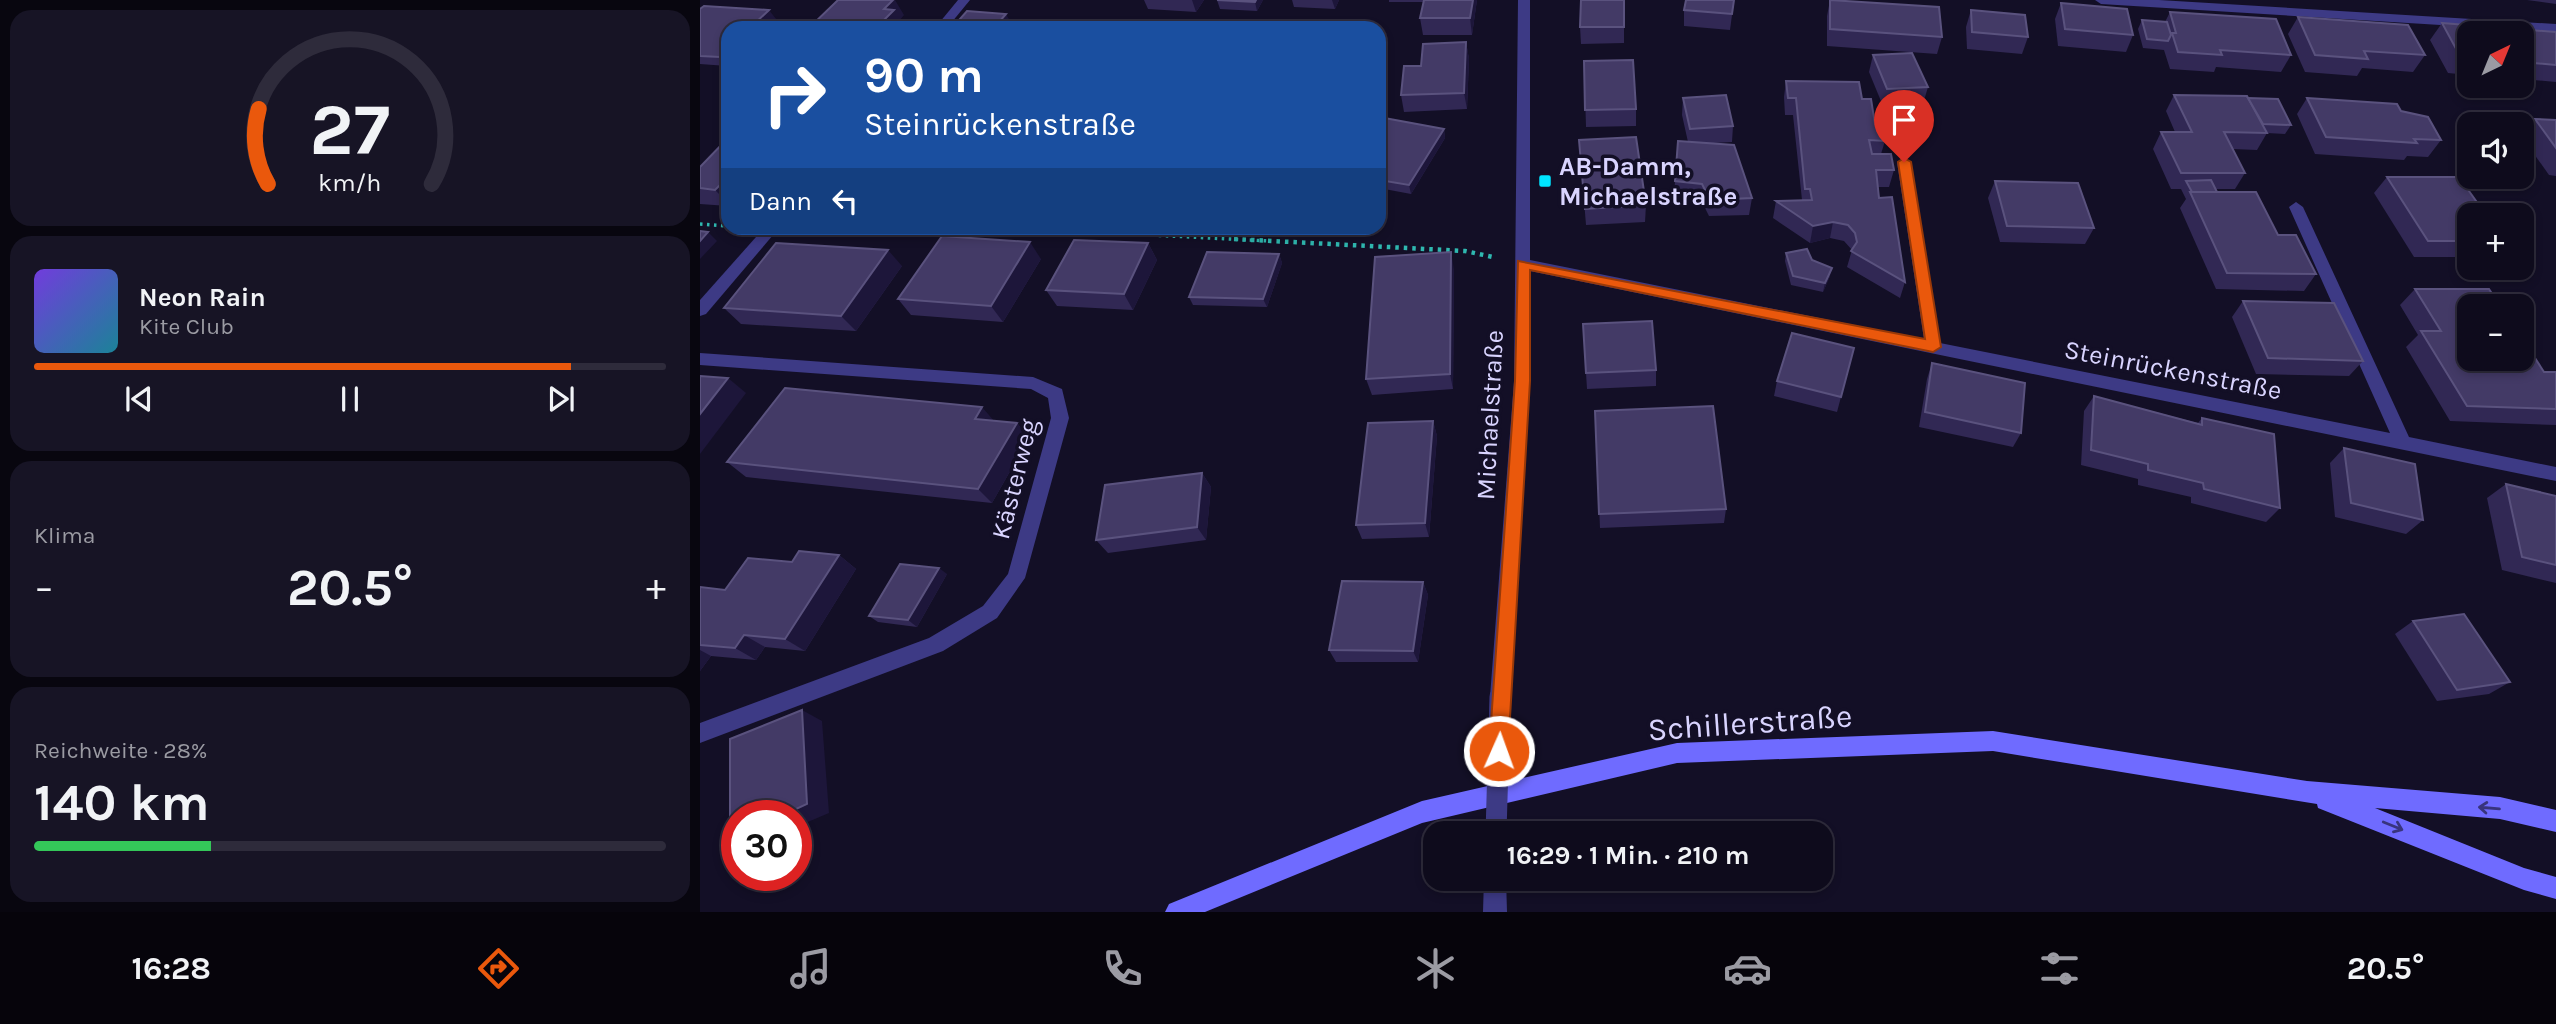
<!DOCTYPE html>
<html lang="de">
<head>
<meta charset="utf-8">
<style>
	:root { --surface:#0e0b1c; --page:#171425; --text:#f1f3f6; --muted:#9b9ba3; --line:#2e2b3b; --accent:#ea580c }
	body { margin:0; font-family:Karla,sans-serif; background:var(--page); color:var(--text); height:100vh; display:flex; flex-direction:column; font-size:26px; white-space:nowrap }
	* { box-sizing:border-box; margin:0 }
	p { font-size:23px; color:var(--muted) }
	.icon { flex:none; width:38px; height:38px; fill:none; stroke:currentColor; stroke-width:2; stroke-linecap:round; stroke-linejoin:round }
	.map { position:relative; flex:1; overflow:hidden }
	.drawer { display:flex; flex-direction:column; gap:10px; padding:10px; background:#08060f; width:700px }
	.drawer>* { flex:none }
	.hud { position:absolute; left:21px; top:21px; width:665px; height:214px; border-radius:21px; box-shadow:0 4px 10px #0003,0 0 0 2px var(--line); background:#1a4fa0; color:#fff; overflow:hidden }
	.needle { width:46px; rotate:43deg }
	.tools { position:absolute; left:1757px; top:21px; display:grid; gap:14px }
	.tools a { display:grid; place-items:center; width:77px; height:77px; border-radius:14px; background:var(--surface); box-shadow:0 4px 10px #0003,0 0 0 2px var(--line); font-size:35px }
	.speed { position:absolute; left:21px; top:800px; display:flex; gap:14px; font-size:35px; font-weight:700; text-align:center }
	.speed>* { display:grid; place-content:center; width:91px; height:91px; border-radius:50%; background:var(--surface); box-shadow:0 4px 10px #0003,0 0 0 2px var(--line); line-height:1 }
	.speed .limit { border:10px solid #d22; background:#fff; color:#111 }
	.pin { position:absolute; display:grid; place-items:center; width:60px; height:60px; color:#fff; margin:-72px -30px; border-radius:50% 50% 50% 0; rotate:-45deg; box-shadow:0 0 7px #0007 }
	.pin .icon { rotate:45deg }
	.me { position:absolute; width:77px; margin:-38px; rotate:2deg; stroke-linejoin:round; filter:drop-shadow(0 0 5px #0008) }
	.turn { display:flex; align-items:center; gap:24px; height:147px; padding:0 28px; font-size:32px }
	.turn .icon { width:91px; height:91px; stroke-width:2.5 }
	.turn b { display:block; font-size:49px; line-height:60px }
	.then { display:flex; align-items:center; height:66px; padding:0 28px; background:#0003; gap:14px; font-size:26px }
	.big { font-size:52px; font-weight:700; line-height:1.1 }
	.drawer .tile { flex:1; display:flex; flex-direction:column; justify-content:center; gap:10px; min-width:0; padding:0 24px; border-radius:21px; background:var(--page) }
	.drawer .dial { align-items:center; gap:0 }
	.dial svg { height:182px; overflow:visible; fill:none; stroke:var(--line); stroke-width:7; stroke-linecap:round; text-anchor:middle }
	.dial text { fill:var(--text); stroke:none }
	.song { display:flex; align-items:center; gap:21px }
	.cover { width:84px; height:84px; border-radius:10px; background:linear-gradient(135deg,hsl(260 70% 55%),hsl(190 70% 35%)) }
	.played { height:7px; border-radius:4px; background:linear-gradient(90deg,var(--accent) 85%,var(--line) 85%) }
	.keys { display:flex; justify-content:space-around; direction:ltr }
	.heat { display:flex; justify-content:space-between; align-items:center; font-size:38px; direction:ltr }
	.charge { height:10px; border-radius:5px; background:linear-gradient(90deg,#34c759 28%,var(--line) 0) }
	.trip { position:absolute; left:723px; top:821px; width:410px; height:70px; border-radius:21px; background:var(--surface); box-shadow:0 4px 10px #0003,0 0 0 2px var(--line); font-weight:700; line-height:70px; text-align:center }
	.menu { display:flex; height:112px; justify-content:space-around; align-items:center; background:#06040b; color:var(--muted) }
	.menu .icon { width:49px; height:49px }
	.menu .selected { color:var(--accent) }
	.menu b { font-size:32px; color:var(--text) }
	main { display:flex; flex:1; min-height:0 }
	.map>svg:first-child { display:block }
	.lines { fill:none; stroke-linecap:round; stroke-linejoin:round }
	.path-far1 { stroke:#2fb8b0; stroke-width:3.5; stroke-dasharray:2.5 4.5; stroke-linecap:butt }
	.path { stroke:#2fb8b0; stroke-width:4.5; stroke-dasharray:3.5 5; stroke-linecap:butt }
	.street { fill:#3d3a85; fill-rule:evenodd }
	.secondary { fill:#6f6bff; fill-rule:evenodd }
	.street-bridge { stroke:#3d3a85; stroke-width:21 }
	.wall { fill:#312854 }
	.shaded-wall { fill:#1d163a }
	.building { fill:#433a66; stroke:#5a527e; stroke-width:2 }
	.oneway { stroke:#38347d }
	.route { fill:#ea580c; stroke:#983908; stroke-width:2 }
	.poi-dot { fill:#00e5ff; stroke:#130f26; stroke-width:2.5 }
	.labels { text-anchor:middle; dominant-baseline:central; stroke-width:7; stroke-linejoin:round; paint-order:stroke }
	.poi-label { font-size:26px; font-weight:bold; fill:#d9d4ff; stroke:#130f26; text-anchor:start }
	.street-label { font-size:26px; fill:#d9d4ff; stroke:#130f26 }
	.near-street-label { font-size:32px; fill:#d9d4ff; stroke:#130f26 }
</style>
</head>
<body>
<main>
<section class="drawer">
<div class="tile dial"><svg viewBox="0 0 100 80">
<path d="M14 69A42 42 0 1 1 86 69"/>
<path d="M14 69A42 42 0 0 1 10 36" stroke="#ea580c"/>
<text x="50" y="56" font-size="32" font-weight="700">27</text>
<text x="50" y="72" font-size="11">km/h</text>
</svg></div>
<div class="tile">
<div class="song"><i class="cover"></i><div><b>Neon Rain</b><p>Kite Club</p></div></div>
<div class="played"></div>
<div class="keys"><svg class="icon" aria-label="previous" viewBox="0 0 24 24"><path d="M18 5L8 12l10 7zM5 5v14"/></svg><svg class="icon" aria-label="pause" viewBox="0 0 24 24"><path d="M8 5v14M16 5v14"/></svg><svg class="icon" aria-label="next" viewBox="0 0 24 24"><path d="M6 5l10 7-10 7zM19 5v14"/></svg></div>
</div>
<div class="tile"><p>Klima</p>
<div class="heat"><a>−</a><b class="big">20.5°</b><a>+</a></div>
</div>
<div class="tile"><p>Reichweite · 28%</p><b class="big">140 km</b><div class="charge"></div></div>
</section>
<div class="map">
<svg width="1856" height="912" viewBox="0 0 1856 912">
	<rect width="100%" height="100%" fill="#130f26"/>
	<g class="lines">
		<g class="path-far1">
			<polyline points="0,224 28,226"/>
			<polyline points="312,228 569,241"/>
		</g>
		<polyline class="path" points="534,239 765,251 793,257"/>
		<g class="street">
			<polygon points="258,0 270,0 247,28 235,28"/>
			<polygon points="818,0 830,0 830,260 1224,339 1197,162 1204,157 1211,162 1240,343 1690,433 1589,207 1596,202 1603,207 1709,437 1856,467 1856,481 830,271 830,381 810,697 807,704 800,707 793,704 790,697 814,381"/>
			<polygon points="1395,0 1459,0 1856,24 1856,32 1401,4"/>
			<polygon points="64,228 79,228 6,314 0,316 0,300"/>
			<polygon points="0,353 333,377 362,389 369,418 325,578 297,618 243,651 0,743 0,723 229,638 283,606 308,574 351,418 348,398 331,389 0,365"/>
			<polygon points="784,878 806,878 807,912 783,912"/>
		</g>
		<polygon class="secondary" points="1293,731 1607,781 1800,797 1856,810 1856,832 1800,819 1675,808 1824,868 1856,877 1856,899 1824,890 1618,808 1617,804 1293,751 977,763 722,823 505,912 465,912 469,904 722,801 977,743"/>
		<polyline class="street-bridge" points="796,833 800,697"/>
	</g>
	<g class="wall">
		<polygon points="444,0 504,0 496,12 448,9"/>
		<polygon points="517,0 563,0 557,11 520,9"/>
		<polygon points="592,0 639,0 635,9 594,7"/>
		<polygon points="689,0 777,0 772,35 723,35 720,18 724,2 689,2"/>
		<polygon points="924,0 924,43 881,44 880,27"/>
		<polygon points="986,0 1034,0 1030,30 984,26 984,10"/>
		<polygon points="1130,0 1242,37 1237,54 1127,46 1127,16"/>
		<polygon points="1827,0 1856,0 1856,4"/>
		<polygon points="1361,3 1433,35 1426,52 1358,46 1355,19"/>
		<polygon points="0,9 76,19 27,66 0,64"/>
		<polygon points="1271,10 1328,37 1322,54 1267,49 1266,27"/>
		<polygon points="1470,12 1591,55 1581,72 1516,67 1514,72 1470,69 1464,50 1443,48 1438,29 1442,20 1465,22"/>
		<polygon points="1598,17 1725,55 1713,72 1662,68 1657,76 1605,72 1588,34"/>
		<polygon points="1742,23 1856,32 1856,82 1822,79 1822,33 1769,33 1769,75 1748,73 1730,40"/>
		<polygon points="766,42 769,59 767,109 704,112 701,95 721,66"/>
		<polygon points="1173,55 1228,87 1223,104 1183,106 1169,72"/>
		<polygon points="884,61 936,109 936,126 886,127"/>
		<polygon points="1086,81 1162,99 1185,141 1181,154 1194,170 1189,187 1178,187 1179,198 1205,282 1200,298 1147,267 1152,250 1144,241 1130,238 1110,243 1073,218 1076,201 1102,200 1093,115 1085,115 1084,97"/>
		<polygon points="1474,95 1548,98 1591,125 1585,134 1567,133 1557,150 1533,149 1545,173 1535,189 1515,189 1517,192 1578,235 1616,274 1604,291 1516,289 1480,208 1486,199 1481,189 1471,189 1453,149 1461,132 1475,132 1466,111"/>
		<polygon points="983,98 1033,126 1032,142 1014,143 1052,198 1049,215 1009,216 1001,200 974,198 975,181 988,142 982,115"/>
		<polygon points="1607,98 1701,111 1741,140 1728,157 1707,156 1704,160 1615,154 1597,114"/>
		<polygon points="679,117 744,129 745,138 711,194 679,188"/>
		<polygon points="1835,119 1856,120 1856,176 1849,175 1822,137 1822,134"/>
		<polygon points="28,138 28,206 0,204 0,167"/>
		<polygon points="879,140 946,205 945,222 886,225"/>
		<polygon points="1687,177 1769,215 1769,257 1714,257 1674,193"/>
		<polygon points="1295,181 1394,228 1385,244 1300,242 1288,198"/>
		<polygon points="448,243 457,260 433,310 357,306 346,290"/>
		<polygon points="1086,253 1112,260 1130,276 1123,292 1091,285 1085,261"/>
		<polygon points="579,254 582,263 567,307 493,305 489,297"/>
		<polygon points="341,259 303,322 211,315 198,299"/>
		<polygon points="202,266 156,331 41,324 24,308"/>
		<polygon points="754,269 753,389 672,395 666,379"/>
		<polygon points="1715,289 1844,372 1856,372 1856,425 1750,421 1706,347 1718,335 1700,305"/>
		<polygon points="1543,301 1663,361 1649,376 1556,374 1532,317"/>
		<polygon points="883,324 956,370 956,386 887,389"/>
		<polygon points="1154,348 1137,412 1074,396 1077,381"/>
		<polygon points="1232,363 1321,433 1313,447 1219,427 1227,379"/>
		<polygon points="1394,396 1498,423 1502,418 1580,508 1566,522 1491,503 1491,497 1438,485 1438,479 1381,465 1384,411"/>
		<polygon points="895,411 1026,509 1024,523 900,528"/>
		<polygon points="294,421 317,423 329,438 292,503 46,477 27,462"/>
		<polygon points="733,421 737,436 729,537 662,539 656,525"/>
		<polygon points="1644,448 1723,520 1706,534 1635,517 1630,463"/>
		<polygon points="502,473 511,487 506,540 408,553 396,540"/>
		<polygon points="1806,484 1856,496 1856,583 1802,570 1787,498"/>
		<polygon points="139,555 156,569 105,651 65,647 56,660 11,656 0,671 0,587 25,590 92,562"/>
		<polygon points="247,574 217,627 178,622 169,616"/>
		<polygon points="723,582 728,595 718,662 636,662 629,650"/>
		<polygon points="1713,621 1810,682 1789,694 1737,701 1695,634"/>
	</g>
	<g class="shaded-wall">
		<polygon points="193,0 195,0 204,15 200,20 204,26 203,28 176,28 184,9"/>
		<polygon points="492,0 504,0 496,12"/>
		<polygon points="556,0 563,0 557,11 555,2"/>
		<polygon points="632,0 639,0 635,9"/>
		<polygon points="773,0 777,0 772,35 770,18"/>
		<polygon points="69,10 76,19 66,28 50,28"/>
		<polygon points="306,14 314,28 294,28"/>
		<polygon points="766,42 769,59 767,109 764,93"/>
		<polygon points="28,49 28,65 27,66 20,57"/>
		<polygon points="744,129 745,138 711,194 709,185"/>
		<polygon points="20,185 28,193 28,203 15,190"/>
		<polygon points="1133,222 1130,238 1110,243 1113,226"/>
		<polygon points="8,232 17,241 0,259 0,241"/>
		<polygon points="330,242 341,259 303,322 291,306"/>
		<polygon points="448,243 457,260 433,310 424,294"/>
		<polygon points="188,250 202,266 156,331 141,316"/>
		<polygon points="751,252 754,269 753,389 750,374"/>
		<polygon points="579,254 582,263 567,307 563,299"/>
		<polygon points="1132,268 1130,276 1123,292 1125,283"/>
		<polygon points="28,378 46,393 0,454 0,414"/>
		<polygon points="282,407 295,422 275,419"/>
		<polygon points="733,421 737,436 729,537 725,523"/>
		<polygon points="317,423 329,438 292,503 278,489"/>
		<polygon points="502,473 511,487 506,540 497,527"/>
		<polygon points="139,555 156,569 105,651 85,639"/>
		<polygon points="239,568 247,574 217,627 208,620"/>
		<polygon points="723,582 728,595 718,662 713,651"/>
		<polygon points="44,635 65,647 56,660 35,648"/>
		<polygon points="0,650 11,656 0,671"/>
		<polygon points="102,710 122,721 129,813 96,827 96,816 81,816"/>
		<polygon points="37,835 37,840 30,837"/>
	</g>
	<g class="building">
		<polygon points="138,0 193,0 184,9 194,10 176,28 109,28"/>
		<polygon points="517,0 556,0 555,2"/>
		<polygon points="724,0 773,0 770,18 720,18"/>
		<polygon points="881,0 924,0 924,27 880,27"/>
		<polygon points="986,0 1034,0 1032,14 984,10"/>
		<polygon points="1130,0 1239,7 1242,37 1130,29"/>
		<polygon points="1361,3 1427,9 1433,35 1365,29"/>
		<polygon points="4,6 69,10 50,28 28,28 28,49 20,57 0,56 0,9"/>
		<polygon points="1271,10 1325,15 1328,37 1272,32"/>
		<polygon points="267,11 306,14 294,28 252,28"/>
		<polygon points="1470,12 1576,19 1591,55 1520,50 1522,55 1478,52 1472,33 1476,33"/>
		<polygon points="1598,17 1708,25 1725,55 1664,51 1668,59 1615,55"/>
		<polygon points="1442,20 1467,22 1471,35 1468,41 1447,39"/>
		<polygon points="1742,23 1856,32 1856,65 1822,62 1822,33 1769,33 1769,57 1760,56"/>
		<polygon points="321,25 386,28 318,28"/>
		<polygon points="447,25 471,28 445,28"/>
		<polygon points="766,42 764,93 701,95 704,66 721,66 723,44"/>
		<polygon points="1212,53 1228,87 1187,89 1173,55"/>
		<polygon points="933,60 936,109 885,110 884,61"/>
		<polygon points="1086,81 1159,82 1162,99 1171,99 1175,124 1182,124 1185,141 1169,140 1172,154 1191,154 1194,170 1176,170 1179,198 1192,197 1205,282 1151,251 1157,242 1155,233 1148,225 1133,222 1113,226 1076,201 1112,200 1110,189 1105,189 1096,98 1088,98"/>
		<polygon points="1026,95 1033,126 990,129 983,98"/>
		<polygon points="1474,95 1547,96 1567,133 1524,132 1545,173 1481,173 1461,132 1492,132"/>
		<polygon points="1548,98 1578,99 1591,125 1563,124"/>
		<polygon points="1607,98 1697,104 1701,111 1728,117 1741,140 1714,139 1717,143 1626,137"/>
		<polygon points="679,117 744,129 709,185 679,180"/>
		<polygon points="1835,119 1856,120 1856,148"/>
		<polygon points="936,137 946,205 885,209 879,140"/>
		<polygon points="28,138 28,185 20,185 15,190 0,188 0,167"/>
		<polygon points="978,141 1034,145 1052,198 1010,200 1002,184 975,181"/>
		<polygon points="1687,177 1759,177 1786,215 1769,215 1769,241 1728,241"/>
		<polygon points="1511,180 1517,192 1492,192 1486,181"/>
		<polygon points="1295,181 1378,183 1394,228 1307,226"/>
		<polygon points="1490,192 1556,192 1578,235 1596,235 1616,274 1527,273"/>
		<polygon points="0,231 8,232 0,241"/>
		<polygon points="242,236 330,242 291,306 198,299"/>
		<polygon points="374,240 448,243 424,294 346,290"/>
		<polygon points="76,243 188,250 141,316 24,308"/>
		<polygon points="1107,249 1112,260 1132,268 1125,283 1093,276 1086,253"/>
		<polygon points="507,252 579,254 563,299 489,297"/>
		<polygon points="751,252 750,374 666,379 675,257"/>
		<polygon points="1715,289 1789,289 1800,306 1769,306 1769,359 1822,359 1822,338 1844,372 1856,372 1856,409 1767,406 1721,331 1741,331"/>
		<polygon points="1543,301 1634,303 1663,361 1568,358"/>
		<polygon points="952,321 956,370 886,373 883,324"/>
		<polygon points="1092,333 1154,348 1141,397 1077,381"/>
		<polygon points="1232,363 1325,383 1321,433 1225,412"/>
		<polygon points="0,376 28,378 0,414"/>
		<polygon points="85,388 282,407 275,419 317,423 278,489 27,462"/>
		<polygon points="1394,396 1502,425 1502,418 1574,434 1580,508 1504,489 1503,483 1448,470 1448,464 1391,450"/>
		<polygon points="1013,406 1026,509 899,514 895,411"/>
		<polygon points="733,421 725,523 656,525 668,423"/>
		<polygon points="1644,448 1715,464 1723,520 1651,503"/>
		<polygon points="502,473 497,527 396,540 405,485"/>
		<polygon points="1806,484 1856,496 1856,565 1822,557"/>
		<polygon points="99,551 139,555 85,639 44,635 35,648 0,645 0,587 25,590 48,558 92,562"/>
		<polygon points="200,564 239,568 208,620 169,616"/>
		<polygon points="642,581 723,582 713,651 629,650"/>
		<polygon points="1764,614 1810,682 1757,690 1713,621"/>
		<polygon points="102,710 107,804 81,816 37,816 37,835 30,837 30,739"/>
	</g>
	<defs><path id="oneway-shaft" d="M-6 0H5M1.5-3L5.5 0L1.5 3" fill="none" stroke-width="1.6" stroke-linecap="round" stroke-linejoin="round" transform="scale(1.75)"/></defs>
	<g class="oneway">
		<use href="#oneway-shaft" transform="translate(1789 808) rotate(-175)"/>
		<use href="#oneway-shaft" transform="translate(1693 826) rotate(22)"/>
	</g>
	<polygon class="route" points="1204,158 1211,162 1241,347 1233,352 830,270 830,381 808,751 805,758 799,761 792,758 789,751 815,381 818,261 1225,339 1198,162"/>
	<rect class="poi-dot" x="838" y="174" width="14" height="14" rx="3.5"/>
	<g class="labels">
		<g class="poi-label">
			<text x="859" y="166">AB-Damm,<tspan x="859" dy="30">Michaelstraße</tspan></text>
		</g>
		<g class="street-label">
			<text transform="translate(1473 370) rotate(11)">Steinrückenstraße</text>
			<text transform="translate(790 415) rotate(-87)">Michaelstraße</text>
			<text transform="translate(315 479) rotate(-76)">Kästerweg</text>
		</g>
		<g class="near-street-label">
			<text transform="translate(1050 723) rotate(-4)">Schillerstraße</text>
		</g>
	</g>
</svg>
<div class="tools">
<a><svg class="needle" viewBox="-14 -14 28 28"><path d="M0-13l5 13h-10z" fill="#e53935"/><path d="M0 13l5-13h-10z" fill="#9b9ba3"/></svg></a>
<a><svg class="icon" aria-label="sound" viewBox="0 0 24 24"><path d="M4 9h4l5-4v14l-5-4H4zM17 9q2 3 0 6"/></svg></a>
<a>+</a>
<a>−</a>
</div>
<div class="speed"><div class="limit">30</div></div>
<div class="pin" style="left:1204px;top:162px;background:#d93025"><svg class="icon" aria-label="arrive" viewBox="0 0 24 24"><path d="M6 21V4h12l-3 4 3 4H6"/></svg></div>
<svg class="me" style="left:799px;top:751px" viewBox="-20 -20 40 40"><circle r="17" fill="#ea580c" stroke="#fff" stroke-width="3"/><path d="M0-11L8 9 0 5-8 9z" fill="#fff"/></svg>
<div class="trip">16:29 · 1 Min. · 210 m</div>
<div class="hud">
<div class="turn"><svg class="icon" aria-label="right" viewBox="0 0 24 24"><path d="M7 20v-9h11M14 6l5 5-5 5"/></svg><div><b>90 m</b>Steinrückenstraße</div></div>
<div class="then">Dann<svg class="icon" aria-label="left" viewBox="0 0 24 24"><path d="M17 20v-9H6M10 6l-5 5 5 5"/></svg></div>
</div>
</div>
</main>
<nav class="menu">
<b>16:28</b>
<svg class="icon selected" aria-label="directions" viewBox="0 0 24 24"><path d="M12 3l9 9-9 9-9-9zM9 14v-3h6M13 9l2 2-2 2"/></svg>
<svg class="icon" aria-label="music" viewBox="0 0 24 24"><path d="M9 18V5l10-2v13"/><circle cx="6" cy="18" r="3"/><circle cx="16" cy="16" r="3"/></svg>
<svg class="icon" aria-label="phone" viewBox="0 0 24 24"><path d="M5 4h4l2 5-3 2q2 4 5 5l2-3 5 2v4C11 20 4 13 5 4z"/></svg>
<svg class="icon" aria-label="climate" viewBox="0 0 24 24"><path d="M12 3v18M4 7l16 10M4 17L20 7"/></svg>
<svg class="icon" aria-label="car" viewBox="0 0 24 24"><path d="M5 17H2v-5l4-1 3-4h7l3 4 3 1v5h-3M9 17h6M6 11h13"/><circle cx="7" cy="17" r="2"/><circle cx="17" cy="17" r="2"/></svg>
<svg class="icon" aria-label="filters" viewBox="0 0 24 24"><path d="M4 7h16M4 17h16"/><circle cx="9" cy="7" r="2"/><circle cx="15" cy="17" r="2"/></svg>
<b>20.5°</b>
</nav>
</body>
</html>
